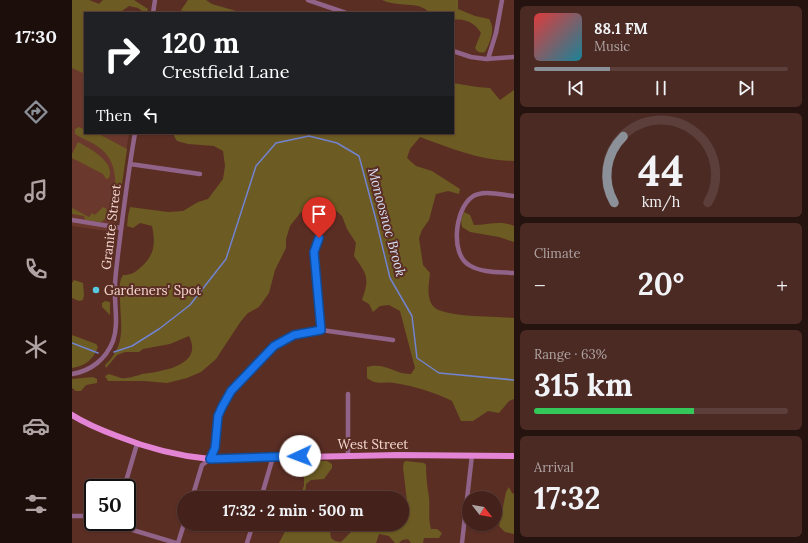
<!DOCTYPE html>
<html lang="en">
<head>
<meta charset="utf-8">
<style>
	:root { --surface:#44221b; --page:#4b2a24; --text:#f1f3f6; --muted:#afa4a3; --line:#5c3f3a; --accent:#8c9099 }
	body { margin:0; font-family:Lora,serif; background:var(--page); color:var(--text); height:100vh; display:flex; flex-direction:column; font-size:15px; white-space:nowrap }
	* { box-sizing:border-box; margin:0 }
	p { font-size:13px; color:var(--muted) }
	.icon { flex:none; width:22px; height:22px; fill:none; stroke:currentColor; stroke-width:2; stroke-linecap:round; stroke-linejoin:round }
	.map { position:relative; flex:1; overflow:hidden }
	.sheet { display:flex; flex-direction:column; gap:6px; padding:6px; background:#25130f; width:294px }
	.sheet>* { flex:none }
	.guide { position:absolute; left:12px; top:12px; width:370px; height:122px; border-radius:0px; box-shadow:0 1px 3px #0004,0 0 0 1px var(--line); background:#202124; color:#fff; overflow:hidden }
	.needle { width:26px; rotate:121deg }
	.tools { position:absolute; left:390px; top:491px; display:grid; gap:8px }
	.tools a { display:grid; place-items:center; width:40px; height:40px; border-radius:50%; background:var(--surface); box-shadow:0 1px 3px #0004,0 0 0 1px var(--line); font-size:20px }
	.speed { position:absolute; left:12px; top:479px; display:flex; gap:8px; font-size:20px; font-weight:700; text-align:center }
	.speed>* { display:grid; place-content:center; width:52px; height:52px; border-radius:50%; background:var(--surface); box-shadow:0 1px 3px #0004,0 0 0 1px var(--line); line-height:1 }
	.speed .limit { border:2px solid #111; border-radius:6px; background:#fff; color:#111 }
	.pin { position:absolute; display:grid; place-items:center; width:34px; height:34px; color:#fff; margin:-41px -17px; border-radius:50% 50% 50% 0; rotate:-45deg; box-shadow:0 0 4px #0007 }
	.pin .icon { rotate:45deg }
	.me { position:absolute; width:44px; margin:-22px; rotate:268deg; stroke-linejoin:round; filter:drop-shadow(0 0 3px #0008) }
	.turn { display:flex; align-items:center; gap:14px; height:84px; padding:0 12px; font-size:18px }
	.turn .icon { width:52px; height:52px; stroke-width:2.5 }
	.turn b { display:block; font-size:28px; line-height:34px }
	.then { display:flex; align-items:center; height:38px; padding:0 12px; background:#0003; gap:8px; font-size:15px }
	.big { font-size:30px; font-weight:700; line-height:1.1 }
	.sheet .card { flex:1; display:flex; flex-direction:column; justify-content:center; gap:6px; min-width:0; padding:0 14px; border-radius:6px; background:var(--page) }
	.sheet .dial { align-items:center; gap:0 }
	.dial svg { height:104px; overflow:visible; fill:none; stroke:var(--line); stroke-width:7; stroke-linecap:round; text-anchor:middle }
	.dial text { fill:var(--text); stroke:none }
	.song { display:flex; align-items:center; gap:12px }
	.cover { width:48px; height:48px; border-radius:6px; background:linear-gradient(135deg,hsl(0 70% 55%),hsl(190 70% 35%)) }
	.played { height:4px; border-radius:2px; background:linear-gradient(90deg,var(--accent) 30%,var(--line) 30%) }
	.keys { display:flex; justify-content:space-around; direction:ltr }
	.heat { display:flex; justify-content:space-between; align-items:center; font-size:22px; direction:ltr }
	.charge { height:6px; border-radius:3px; background:linear-gradient(90deg,#34c759 63%,var(--line) 0) }
	.trip { position:absolute; left:105px; top:491px; width:232px; height:40px; border-radius:20px; background:var(--surface); box-shadow:0 1px 3px #0004,0 0 0 1px var(--line); font-weight:700; line-height:40px; text-align:center }
	main { display:flex; flex:1; min-height:0 }
	.menu { display:flex; flex-direction:column; width:72px; justify-content:space-around; align-items:center; background:#1b0e0b; color:var(--muted) }
	.menu .icon { width:28px; height:28px }
	.menu .current { color:var(--accent) }
	.menu b { font-size:18px; color:var(--text) }
	.map>svg:first-child { display:block }
	.built { fill:#6b382d }
	.green { fill:#6c5b22 }
	.lines { fill:none; stroke-linecap:round; stroke-linejoin:round }
	.stream { stroke:#7283d0; stroke-width:1.5 }
	.minor { stroke:#916389; stroke-width:4.5 }
	.major { stroke:#e385d4; stroke-width:6 }
	.route-casing { stroke:#114b97; stroke-width:10 }
	.route { stroke:#1a73e8; stroke-width:7 }
	.poi-dot { fill:#56c9e1; stroke:#5b2e24; stroke-width:1.5 }
	.labels { text-anchor:middle; dominant-baseline:central; stroke-width:4; stroke-linejoin:round; paint-order:stroke }
	.street-label { font-size:13px; fill:#f6d9d2; stroke:#5b2e24 }
	.poi-label { font-size:13px; fill:#f6d9d2; stroke:#5b2e24; text-anchor:start }
	.water-label { font-size:14px; font-style:italic; fill:#d8def4; stroke:#5b2e24 }
</style>
</head>
<body>
<main>
<nav class="menu">
<b>17:30</b>
<svg class="icon current" aria-label="directions" viewBox="0 0 24 24"><path d="M12 3l9 9-9 9-9-9zM9 14v-3h6M13 9l2 2-2 2"/></svg>
<svg class="icon" aria-label="music" viewBox="0 0 24 24"><path d="M9 18V5l10-2v13"/><circle cx="6" cy="18" r="3"/><circle cx="16" cy="16" r="3"/></svg>
<svg class="icon" aria-label="phone" viewBox="0 0 24 24"><path d="M5 4h4l2 5-3 2q2 4 5 5l2-3 5 2v4C11 20 4 13 5 4z"/></svg>
<svg class="icon" aria-label="climate" viewBox="0 0 24 24"><path d="M12 3v18M4 7l16 10M4 17L20 7"/></svg>
<svg class="icon" aria-label="car" viewBox="0 0 24 24"><path d="M5 17H2v-5l4-1 3-4h7l3 4 3 1v5h-3M9 17h6M6 11h13"/><circle cx="7" cy="17" r="2"/><circle cx="17" cy="17" r="2"/></svg>
<svg class="icon" aria-label="filters" viewBox="0 0 24 24"><path d="M4 7h16M4 17h16"/><circle cx="9" cy="7" r="2"/><circle cx="15" cy="17" r="2"/></svg>
</nav>
<div class="map">
<svg width="442" height="543" viewBox="0 0 442 543">
	<rect width="100%" height="100%" fill="#5b2e24"/>
	<polygon class="built" points="0,0 17,0 39,8 13,13 13,133 57,133 42,232 0,226"/>
	<g class="green">
		<polygon points="0,0 17,0 27,4 31,0 62,0 76,9 75,13 70,13 70,11 66,8 57,6 47,13 13,13 13,74 0,68"/>
		<polygon points="116,0 134,0 140,4 171,13 112,13 109,10"/>
		<path d="M310,0h76v9l17,7 14,3c7,10 1,24 -4,33 -5,1 -7,1 -10,-4l6,-15c-6,-10 -16,-15 -28,-13v-7h-23c-12,-13 -32,-5 -48,-13z"/>
		<path d="M381,83l24,4 13,1 10,12 14,-10v71c-33,0 -64,-13 -94,-24l-10,12 -3,9 9,8 16,5 28,18 -1,5 -11,-3 -12,3 -7,26 -7,10 -3,8 4,27 7,8c-1,10 -4,24 3,33 9,12 65,10 81,12v81l-5,2 -10,12 -11,-2 -15,10h-12l-9,-20c-18,-9 -38,-15 -58,-18 -12,-2 -16,3 -27,-5v-11c19,-5 28,8 44,7l4,-6 -15,-57 -11,-6 -9,1 -7,6 -4,-8 -7,-4c8,-23 5,-25 -8,-44l2,-13 -9,-14 -5,-13 -10,-9 -11,-2 -20,7 -11,14 -4,13v9l-11,22 -6,23 -10,14 -11,6 -7,8 -25,38 -15,13 -14,6 -20,5 -23,-2h-36l-3,-5 4,-2c4,1 8,3 12,4 6,1 15,-2 21,-4 20,-3 62,-8 47,-38l-19,8 -27,5 -4,3h-14l-8,3 -11,13 -1,-3c24,-22 14,-44 15,-73 0,-6 -1,-11 3,-17 8,0 11,-2 17,-7 14,-12 16,-23 12,-42l-12,-3 -7,5 -6,-2 1,-10 2,-9 38,5 15,-1 15,-9 10,-3 15,-20 2,-13 -2,-15 -9,-5 -26,-2 -11,-3 -3,-5 1,-3h278z"/>
		<path d="M7,127l6,3v3h12l30,16 -9,64 -5,-2c3,-24 7,-50 -16,-65 -7,-5 -15,-7 -22,-12v-5z"/>
		<path d="M6,142c11,6 38,20 31,36l-3,1 -3,-5 -31,-16v-4z"/>
		<polygon points="31,207 35,209 33,219 29,222 13,220 12,216 0,214 0,208 17,217 20,213 23,215"/>
		<path d="M392,212l6,3 4,10c15,0 25,-5 40,1v16l-15,-5 -29,-5 -8,-5 -1,-7z"/>
		<polygon points="2,280 11,283 12,295 11,300 7,301 0,298 0,283"/>
		<polygon points="33,301 38,302 38,315 30,307 30,303"/>
		<path d="M0,335l24,9 2,3c-5,13 -13,19 -26,21z"/>
		<polygon points="21,377 25,379 25,383 14,385 9,391 4,391 0,388 0,379"/>
		<polygon points="236,461 255,461 260,464 260,468 252,479 239,480 234,484 233,498 227,498 232,486 232,464"/>
		<path d="M334,461l18,2 2,2c0,11 1,21 3,32 1,11 -1,22 2,32h6l5,4 -3,5h-15l-1,5h-12l-3,-4 -6,1 -3,3h-4l-6,-7 -10,-2 -3,9h-97l10,-19h40l2,14 4,3 6,1 18,-18h43v-8l4,-1 2,-5 -5,-43 1,-5z"/>
		<polygon points="437,487 440,493 442,494 442,534 433,532 427,526 434,492"/>
	</g>
	<g class="lines">
		<g class="stream">
			<polyline points="0,343 26,353"/>
			<polyline points="42,352 60,346 87,329 118,305 154,259 184,166 204,143 237,136 265,143 287,156 303,216 318,278 340,316 345,358 367,373 442,380"/>
		</g>
		<g class="minor">
			<polyline points="236,0 274,13"/>
			<polyline points="81,13 83,0"/>
			<polyline points="381,51 399,57 414,59 442,57"/>
			<polyline points="416,59 424,33 430,0"/>
			<polyline points="58,164 128,174"/>
			<path d="M442,196c-12,-1 -32,-7 -42,1 -17,12 -22,57 -3,68 12,8 31,7 45,8"/>
			<polyline points="0,220 49,228"/>
			<polyline points="247,238 242,252 249,330"/>
			<path d="M0,374c19,-3 34,-15 41,-33 6,-17 1,-36 2,-54 0,-11 2,-22 3,-33 5,-41 10,-81 17,-121"/>
			<polyline points="276,455 276,394"/>
			<polyline points="52,488 65,444"/>
			<polyline points="120,498 130,465 138,459 143,448 144,428 150,407 159,391 203,346 222,335 249,330 321,340"/>
			<polyline points="189,498 201,457"/>
			<polyline points="0,516 10,516 21,518"/>
			<polyline points="34,522 104,543"/>
			<polyline points="106,543 112,524"/>
			<polyline points="175,543 181,524"/>
			<polyline points="390,543 400,455"/>
		</g>
		<path class="major" d="M0,415c14,9 29,15 45,21 30,12 60,20 93,23l188,-4 116,1"/>
	</g>
	<g class="lines">
		<defs>
			<polyline id="route" points="228,456 138,459 143,448 146,416 150,407 159,391 202,346 222,335 249,330 242,252 247,238"/>
		</defs>
		<use href="#route" class="route-casing"/>
		<use href="#route" class="route"/>
	</g>
	<circle class="poi-dot" cx="24" cy="290" r="4"/>
	<g class="labels">
		<g class="street-label">
			<text transform="translate(39 227) rotate(-83)">Granite Street</text>
			<text x="301" y="444">West Street</text>
		</g>
		<g class="poi-label">
			<text x="32" y="290">Gardeners' Spot</text>
		</g>
		<g class="water-label">
			<text transform="translate(315 222) rotate(75)">Monoosnoc Brook</text>
		</g>
	</g>
</svg>
<div class="tools">
<a><svg class="needle" viewBox="-14 -14 28 28"><path d="M0-13l5 13h-10z" fill="#e53935"/><path d="M0 13l5-13h-10z" fill="#afa4a3"/></svg></a>
</div>
<div class="speed"><div class="limit">50</div></div>
<div class="pin" style="left:247px;top:238px;background:#d93025"><svg class="icon" aria-label="arrive" viewBox="0 0 24 24"><path d="M6 21V4h12l-3 4 3 4H6"/></svg></div>
<svg class="me" style="left:228px;top:456px" viewBox="-20 -20 40 40"><circle r="19" fill="#fff"/><path d="M0-13L10 11 0 6-10 11z" fill="#1a73e8"/></svg>
<div class="trip">17:32 · 2 min · 500 m</div>
<div class="guide">
<div class="turn"><svg class="icon" aria-label="right" viewBox="0 0 24 24"><path d="M7 20v-9h11M14 6l5 5-5 5"/></svg><div><b>120 m</b>Crestfield Lane</div></div>
<div class="then">Then<svg class="icon" aria-label="left" viewBox="0 0 24 24"><path d="M17 20v-9H6M10 6l-5 5 5 5"/></svg></div>
</div>
</div>
<section class="sheet">
<div class="card">
<div class="song"><i class="cover"></i><div><b>88.1 FM</b><p>Music</p></div></div>
<div class="played"></div>
<div class="keys"><svg class="icon" aria-label="previous" viewBox="0 0 24 24"><path d="M18 5L8 12l10 7zM5 5v14"/></svg><svg class="icon" aria-label="pause" viewBox="0 0 24 24"><path d="M8 5v14M16 5v14"/></svg><svg class="icon" aria-label="next" viewBox="0 0 24 24"><path d="M6 5l10 7-10 7zM19 5v14"/></svg></div>
</div>
<div class="card dial"><svg viewBox="0 0 100 80">
<path d="M14 69A42 42 0 1 1 86 69"/>
<path d="M14 69A42 42 0 0 1 21 18" stroke="#8c9099"/>
<text x="50" y="56" font-size="32" font-weight="700">44</text>
<text x="50" y="72" font-size="11">km/h</text>
</svg></div>
<div class="card"><p>Climate</p>
<div class="heat"><a>−</a><b class="big">20°</b><a>+</a></div>
</div>
<div class="card"><p>Range · 63%</p><b class="big">315 km</b><div class="charge"></div></div>
<div class="card"><p>Arrival</p><b class="big">17:32</b></div>
</section>
</main>
</body>
</html>
